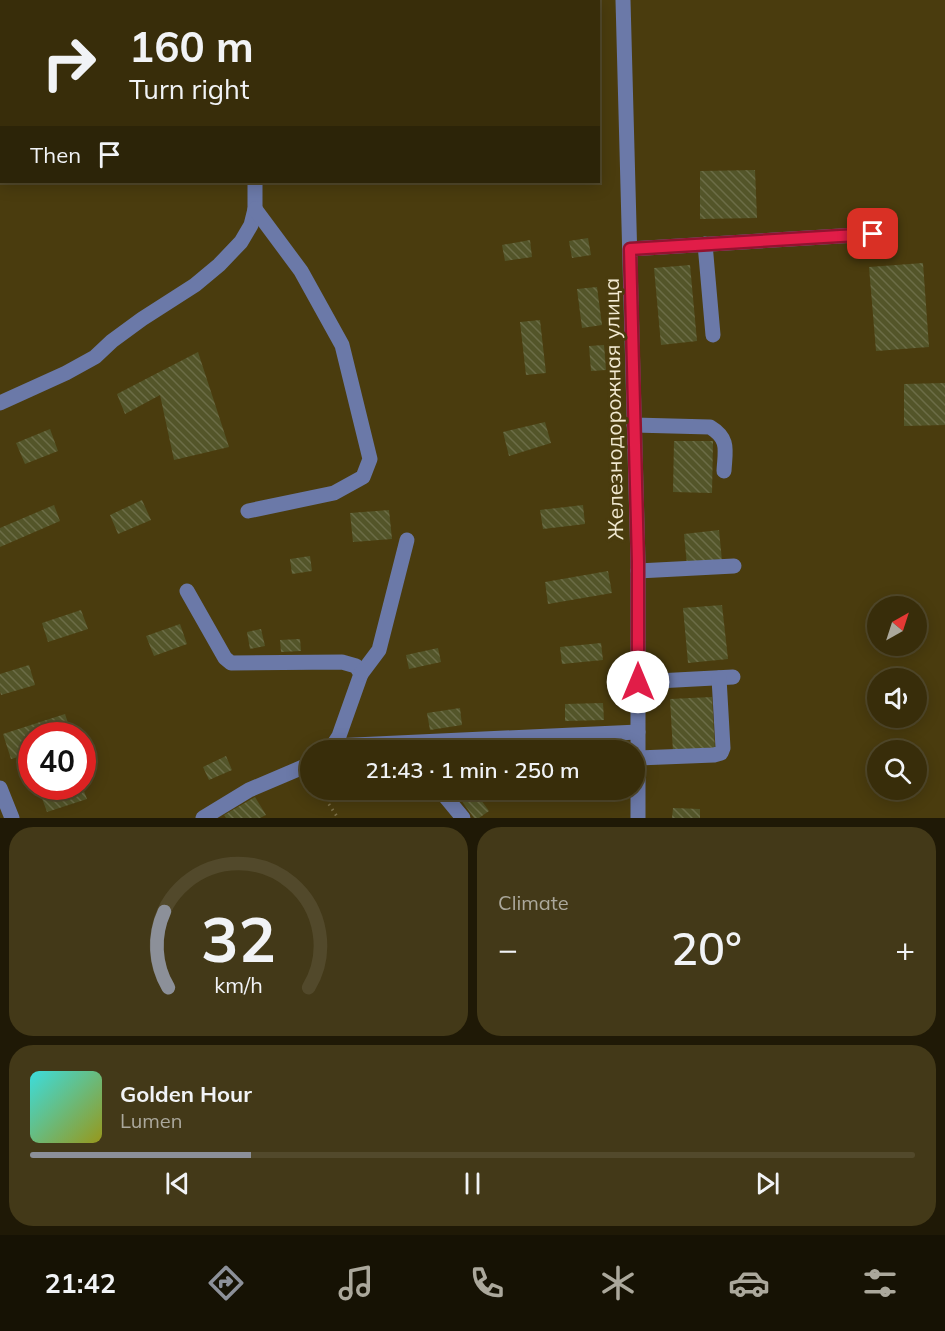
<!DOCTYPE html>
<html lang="en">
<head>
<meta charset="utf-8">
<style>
	:root { --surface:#382d0a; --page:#433918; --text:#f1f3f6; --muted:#aba89c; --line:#52492b; --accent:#8c9099 }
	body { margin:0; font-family:Mulish,sans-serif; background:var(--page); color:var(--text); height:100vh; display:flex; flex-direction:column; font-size:22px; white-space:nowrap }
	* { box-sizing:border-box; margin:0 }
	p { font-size:20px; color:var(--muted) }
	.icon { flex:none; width:33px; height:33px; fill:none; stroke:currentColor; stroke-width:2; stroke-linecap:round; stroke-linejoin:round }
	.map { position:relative; height:818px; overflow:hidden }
	.side { display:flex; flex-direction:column; gap:9px; padding:9px; background:#1f1906; flex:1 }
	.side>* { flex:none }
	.guide { position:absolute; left:0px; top:0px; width:600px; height:183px; box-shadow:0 3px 15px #0003,0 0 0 2px var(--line); background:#382d0a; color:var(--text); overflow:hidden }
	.needle { width:39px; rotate:39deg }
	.tools { position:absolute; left:867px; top:596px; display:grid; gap:12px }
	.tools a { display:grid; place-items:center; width:60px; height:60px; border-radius:50%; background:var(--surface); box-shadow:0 3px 15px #0003,0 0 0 2px var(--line); font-size:30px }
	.speed { position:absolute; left:18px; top:722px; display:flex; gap:12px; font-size:30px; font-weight:700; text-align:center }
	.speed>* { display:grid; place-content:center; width:78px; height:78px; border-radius:50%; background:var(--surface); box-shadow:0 3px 15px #0003,0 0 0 2px var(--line); line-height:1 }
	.speed .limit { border:9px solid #d22; background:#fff; color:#111 }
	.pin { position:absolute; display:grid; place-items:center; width:51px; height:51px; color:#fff; margin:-26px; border-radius:12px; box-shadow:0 3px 9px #0006 }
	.me { position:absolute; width:66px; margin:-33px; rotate:0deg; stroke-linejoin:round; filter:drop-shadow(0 0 4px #0008) }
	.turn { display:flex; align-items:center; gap:21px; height:126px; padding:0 30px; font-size:27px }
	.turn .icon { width:78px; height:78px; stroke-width:2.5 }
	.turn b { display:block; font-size:42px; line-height:51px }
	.then { display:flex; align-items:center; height:57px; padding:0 30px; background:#0003; gap:12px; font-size:22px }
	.big { font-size:45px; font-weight:600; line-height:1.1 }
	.side .tile { flex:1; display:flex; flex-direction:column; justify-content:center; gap:9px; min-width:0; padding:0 21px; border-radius:24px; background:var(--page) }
	.side .dial { align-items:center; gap:0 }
	.dial svg { height:156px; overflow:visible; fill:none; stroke:var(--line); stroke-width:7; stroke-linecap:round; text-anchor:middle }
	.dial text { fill:var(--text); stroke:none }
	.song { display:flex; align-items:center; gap:18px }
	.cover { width:72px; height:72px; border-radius:9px; background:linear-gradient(135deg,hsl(180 70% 55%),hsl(60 70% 35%)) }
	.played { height:6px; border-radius:3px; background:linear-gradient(90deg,var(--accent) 25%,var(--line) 25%) }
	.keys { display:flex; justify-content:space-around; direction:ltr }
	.heat { display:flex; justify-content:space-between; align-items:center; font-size:33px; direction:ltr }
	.side .tiles { flex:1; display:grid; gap:9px; grid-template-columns:1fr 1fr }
	.tile:last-child { grid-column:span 2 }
	.trip { position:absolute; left:300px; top:740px; width:345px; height:60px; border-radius:30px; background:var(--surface); box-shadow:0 3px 15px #0003,0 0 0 2px var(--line); font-weight:600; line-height:60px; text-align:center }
	.tabs { display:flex; height:96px; justify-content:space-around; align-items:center; background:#161204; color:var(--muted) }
	.tabs .icon { width:42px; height:42px }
	.tabs .on { color:var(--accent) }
	.tabs b { font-size:27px; color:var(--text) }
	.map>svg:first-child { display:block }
	.building { fill:url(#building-back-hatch) }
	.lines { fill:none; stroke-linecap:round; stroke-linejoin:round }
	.path { stroke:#7c7049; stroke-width:3; stroke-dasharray:1.5 4.5; stroke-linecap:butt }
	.minor { stroke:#6b79a8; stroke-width:15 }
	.route-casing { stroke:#92132f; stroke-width:15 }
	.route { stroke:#e11d48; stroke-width:10 }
	.labels { text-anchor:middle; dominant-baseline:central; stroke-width:6; stroke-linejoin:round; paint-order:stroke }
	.street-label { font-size:21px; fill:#f1e9d1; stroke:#4a3c0e }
</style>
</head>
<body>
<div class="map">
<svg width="945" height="818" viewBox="0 0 945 818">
	<defs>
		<pattern id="building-back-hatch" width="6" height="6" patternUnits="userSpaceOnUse" patternTransform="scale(1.5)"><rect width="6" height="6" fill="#535529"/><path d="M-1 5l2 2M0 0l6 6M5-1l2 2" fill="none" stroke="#6c6d47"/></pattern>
	</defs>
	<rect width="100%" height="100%" fill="#4a3c0e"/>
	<g class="building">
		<polygon points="755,170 757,218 700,219 700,171"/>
		<polygon points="588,238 591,255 572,258 569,241"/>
		<polygon points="530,240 532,257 505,261 502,245"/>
		<polygon points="923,263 929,347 876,351 869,267"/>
		<polygon points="690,265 697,341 661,345 654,268"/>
		<polygon points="597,287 602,325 582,328 577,289"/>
		<polygon points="540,320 546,373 526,375 520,322"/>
		<polygon points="604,345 606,370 591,371 589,346"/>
		<polygon points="198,352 229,447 174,460 160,395 125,414 117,394"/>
		<polygon points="945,383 945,425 904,426 904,384"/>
		<polygon points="545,422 551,443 509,456 503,432"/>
		<polygon points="50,429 58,451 25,464 16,443"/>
		<polygon points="674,441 713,441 712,493 673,492"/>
		<polygon points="142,500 151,520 118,534 110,515"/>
		<polygon points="54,505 60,521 0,547 0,528"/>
		<polygon points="583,505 585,524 543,529 540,510"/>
		<polygon points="389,510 392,539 353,542 350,513"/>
		<polygon points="719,530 722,561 687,565 684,534"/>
		<polygon points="310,556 312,571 292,574 290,559"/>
		<polygon points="608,571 612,593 548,604 545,582"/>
		<polygon points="722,605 728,659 688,663 683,608"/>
		<polygon points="81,610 88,629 48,642 42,623"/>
		<polygon points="180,624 187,644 154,656 146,636"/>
		<polygon points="261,629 265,646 250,649 247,632"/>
		<polygon points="300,639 301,651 281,652 280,640"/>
		<polygon points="601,643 603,660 562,664 560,647"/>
		<polygon points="438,648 441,662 409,669 406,655"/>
		<polygon points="29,665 35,685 1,695 0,691 0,674"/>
		<polygon points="712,697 715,750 673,752 670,699"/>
		<polygon points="603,703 604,720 565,721 565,704"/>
		<polygon points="460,708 462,725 430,730 427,713"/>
		<polygon points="65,714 72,735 32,735 32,753 11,759 3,734"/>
		<polygon points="226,756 232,770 209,780 203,767"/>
		<polygon points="52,786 82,786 87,799 47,812 39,790"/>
		<polygon points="453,789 473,789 489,811 479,818 474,818"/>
		<polygon points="255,797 266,815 260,818 226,818 224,815"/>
		<polygon points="673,808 700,809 700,818 672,818"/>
	</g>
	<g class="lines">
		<polyline class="path" points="319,789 338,818"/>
		<g class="minor">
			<polyline points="207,0 207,2"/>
			<polyline points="623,0 638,562 638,818"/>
			<polyline points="705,244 713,335"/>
			<polyline points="630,249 873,234"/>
			<polyline points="0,403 66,373 95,357 112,341 142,319 195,285 219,265 241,242 251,225 255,209 255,182"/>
			<path d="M634,425l76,2c20,12 15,24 14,44"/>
			<polyline points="248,511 334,493 363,477 370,459 342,345 301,271 255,209"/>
			<polyline points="638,571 734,566"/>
			<polyline points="187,591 225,658 231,663 342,662 356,666 361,674 339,736 330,750"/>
			<polyline points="361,674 379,650 407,540"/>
			<polyline points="638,682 733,677"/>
			<polyline points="333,746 638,732"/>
			<polyline points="638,758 714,755 721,753 723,748 719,678"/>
			<polyline points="0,788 12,818"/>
			<polyline points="439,789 463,818"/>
			<polyline points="203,818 249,790 310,764"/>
		</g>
	</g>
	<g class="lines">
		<defs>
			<polyline id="route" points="638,682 638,562 630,249 873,234"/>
		</defs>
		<use href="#route" class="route-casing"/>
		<use href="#route" class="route"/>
	</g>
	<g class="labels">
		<g class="street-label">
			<text transform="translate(613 409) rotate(-91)">Железнодорожная улица</text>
		</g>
	</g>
</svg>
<div class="tools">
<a><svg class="needle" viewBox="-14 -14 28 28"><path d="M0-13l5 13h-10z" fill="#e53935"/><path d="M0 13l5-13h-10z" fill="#aba89c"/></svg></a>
<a><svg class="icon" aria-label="sound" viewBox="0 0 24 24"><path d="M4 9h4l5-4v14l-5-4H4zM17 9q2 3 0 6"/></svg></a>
<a><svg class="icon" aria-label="search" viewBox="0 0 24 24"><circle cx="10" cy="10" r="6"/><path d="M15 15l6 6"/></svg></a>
</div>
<div class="speed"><div class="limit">40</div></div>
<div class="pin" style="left:873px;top:234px;background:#d93025"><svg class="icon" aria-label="arrive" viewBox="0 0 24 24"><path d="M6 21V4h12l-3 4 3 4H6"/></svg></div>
<svg class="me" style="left:638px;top:682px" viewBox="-20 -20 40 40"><circle r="19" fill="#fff"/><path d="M0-13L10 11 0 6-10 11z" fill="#e11d48"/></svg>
<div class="trip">21:43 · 1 min · 250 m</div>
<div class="guide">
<div class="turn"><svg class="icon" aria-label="right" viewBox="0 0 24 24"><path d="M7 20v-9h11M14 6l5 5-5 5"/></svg><div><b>160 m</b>Turn right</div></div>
<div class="then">Then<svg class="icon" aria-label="arrive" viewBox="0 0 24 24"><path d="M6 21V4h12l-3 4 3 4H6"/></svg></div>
</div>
</div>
<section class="side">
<div class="tiles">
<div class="tile dial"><svg viewBox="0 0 100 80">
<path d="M14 69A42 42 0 1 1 86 69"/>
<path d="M14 69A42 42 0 0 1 12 30" stroke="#8c9099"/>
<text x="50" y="56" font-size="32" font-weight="700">32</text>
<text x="50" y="72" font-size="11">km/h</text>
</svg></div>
<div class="tile"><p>Climate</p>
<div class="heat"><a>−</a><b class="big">20°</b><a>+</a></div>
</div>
<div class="tile">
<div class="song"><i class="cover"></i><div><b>Golden Hour</b><p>Lumen</p></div></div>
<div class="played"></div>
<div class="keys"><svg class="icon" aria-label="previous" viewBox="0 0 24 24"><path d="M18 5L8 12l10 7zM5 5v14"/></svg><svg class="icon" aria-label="pause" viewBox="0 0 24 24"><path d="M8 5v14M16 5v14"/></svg><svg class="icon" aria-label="next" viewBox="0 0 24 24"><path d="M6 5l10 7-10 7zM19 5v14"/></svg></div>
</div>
</div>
</section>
<nav class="tabs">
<b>21:42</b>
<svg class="icon on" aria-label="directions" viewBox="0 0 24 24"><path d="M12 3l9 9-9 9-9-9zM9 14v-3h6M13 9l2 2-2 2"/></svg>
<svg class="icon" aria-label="music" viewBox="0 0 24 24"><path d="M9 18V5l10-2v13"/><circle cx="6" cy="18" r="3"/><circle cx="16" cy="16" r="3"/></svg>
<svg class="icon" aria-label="phone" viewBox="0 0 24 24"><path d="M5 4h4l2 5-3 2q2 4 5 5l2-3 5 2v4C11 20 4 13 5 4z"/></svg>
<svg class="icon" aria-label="climate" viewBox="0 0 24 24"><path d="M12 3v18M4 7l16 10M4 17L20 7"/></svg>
<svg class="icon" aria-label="car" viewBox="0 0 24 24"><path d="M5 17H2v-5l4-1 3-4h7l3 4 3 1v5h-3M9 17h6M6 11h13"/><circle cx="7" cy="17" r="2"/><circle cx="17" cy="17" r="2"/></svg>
<svg class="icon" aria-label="filters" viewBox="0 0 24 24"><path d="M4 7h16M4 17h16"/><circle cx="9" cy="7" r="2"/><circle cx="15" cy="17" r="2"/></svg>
</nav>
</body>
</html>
